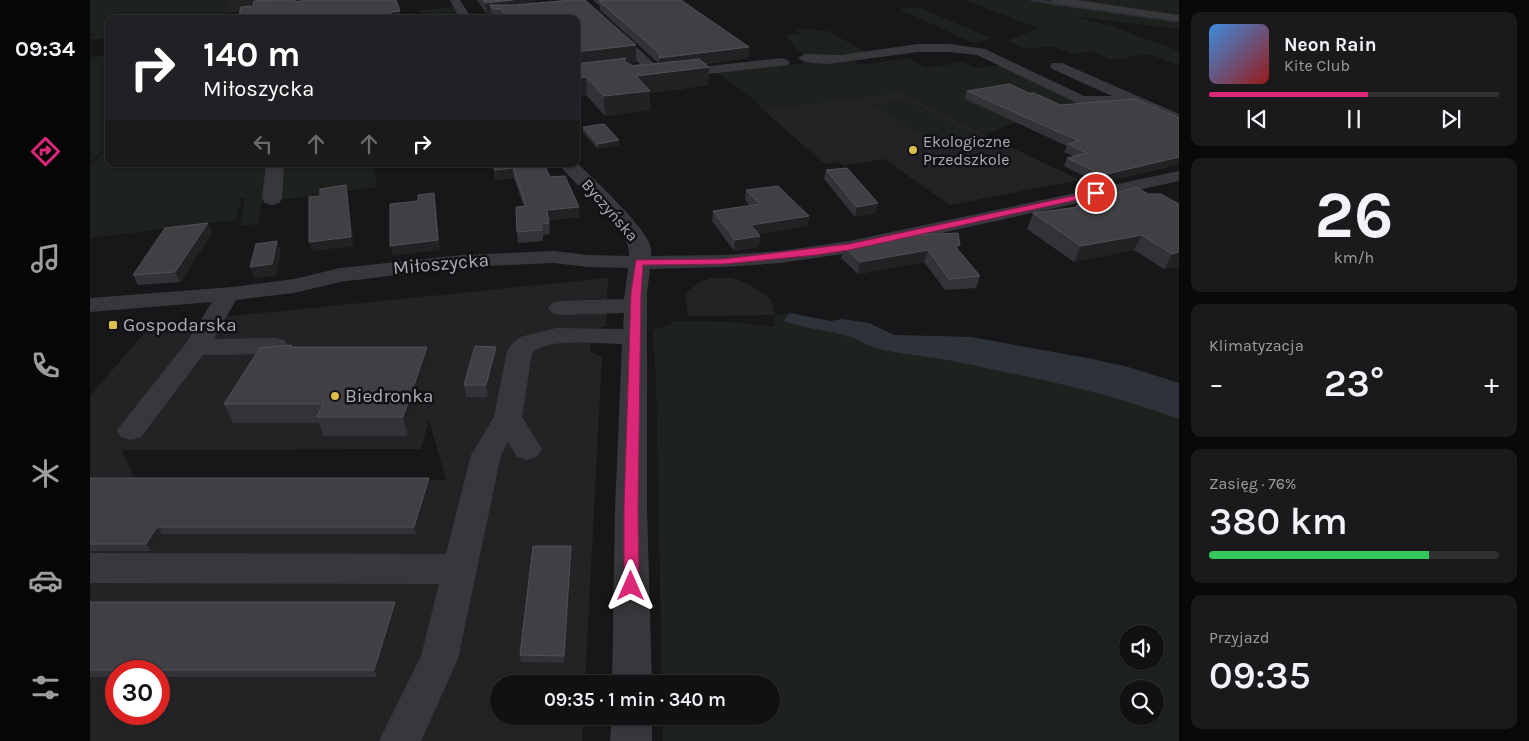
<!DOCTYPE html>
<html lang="pl">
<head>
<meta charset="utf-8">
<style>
	:root { --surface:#111012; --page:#1a191b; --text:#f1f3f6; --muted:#9c9d9f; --line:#303032; --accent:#db2777 }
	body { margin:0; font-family:Karla,sans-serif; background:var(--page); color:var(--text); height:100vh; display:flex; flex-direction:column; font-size:19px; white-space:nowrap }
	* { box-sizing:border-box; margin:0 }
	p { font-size:16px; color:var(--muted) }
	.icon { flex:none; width:28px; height:28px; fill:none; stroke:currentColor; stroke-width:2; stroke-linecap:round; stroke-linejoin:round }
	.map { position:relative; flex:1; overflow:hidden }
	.panel { display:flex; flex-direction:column; gap:12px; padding:12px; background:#09090a; width:350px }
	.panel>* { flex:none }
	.hud { position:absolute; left:15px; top:15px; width:475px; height:152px; border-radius:10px; box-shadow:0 1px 4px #0004,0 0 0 1px var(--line); background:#202124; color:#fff; overflow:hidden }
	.buttons { position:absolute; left:1029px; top:625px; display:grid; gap:10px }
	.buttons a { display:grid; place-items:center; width:45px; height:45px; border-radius:50%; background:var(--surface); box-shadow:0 1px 4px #0004,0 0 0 1px var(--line); font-size:25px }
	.speed { position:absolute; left:15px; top:660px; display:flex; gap:10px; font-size:25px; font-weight:700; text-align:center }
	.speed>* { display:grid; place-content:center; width:65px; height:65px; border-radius:50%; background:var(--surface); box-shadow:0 1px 4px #0004,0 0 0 1px var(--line); line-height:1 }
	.speed .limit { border:8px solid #d22; background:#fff; color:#111 }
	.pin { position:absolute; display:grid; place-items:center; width:42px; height:42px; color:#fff; margin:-21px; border:2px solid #fff; border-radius:50%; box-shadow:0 1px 5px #0007 }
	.me { position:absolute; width:55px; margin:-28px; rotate:0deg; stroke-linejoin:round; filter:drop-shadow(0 0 4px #0008) }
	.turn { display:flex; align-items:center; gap:18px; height:105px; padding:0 15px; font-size:22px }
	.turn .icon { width:65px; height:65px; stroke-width:2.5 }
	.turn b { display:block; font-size:35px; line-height:42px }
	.lanes { display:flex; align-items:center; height:48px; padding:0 15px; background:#0003; justify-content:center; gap:25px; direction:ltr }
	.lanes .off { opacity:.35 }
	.big { font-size:38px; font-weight:600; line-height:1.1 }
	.panel .widget { flex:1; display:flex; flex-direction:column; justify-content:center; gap:8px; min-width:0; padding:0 18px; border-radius:10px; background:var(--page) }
	.panel .dial { align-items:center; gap:0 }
	.dial b { font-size:65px; line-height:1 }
	.song { display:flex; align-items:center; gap:15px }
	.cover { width:60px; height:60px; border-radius:8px; background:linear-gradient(135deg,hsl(210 70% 55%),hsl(0 70% 35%)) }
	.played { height:5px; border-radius:2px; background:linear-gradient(90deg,var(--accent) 55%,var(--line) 55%) }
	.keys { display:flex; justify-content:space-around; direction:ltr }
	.heat { display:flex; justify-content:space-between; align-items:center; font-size:28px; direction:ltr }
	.charge { height:8px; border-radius:4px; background:linear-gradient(90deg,#34c759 76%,var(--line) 0) }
	.trip { position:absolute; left:400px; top:675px; width:290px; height:50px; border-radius:25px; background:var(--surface); box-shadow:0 1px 4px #0004,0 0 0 1px var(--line); font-weight:600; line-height:50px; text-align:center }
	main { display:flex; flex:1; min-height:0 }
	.tabs { display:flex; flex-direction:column; width:90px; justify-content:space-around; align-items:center; background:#070607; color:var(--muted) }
	.tabs .icon { width:35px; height:35px }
	.tabs .current { color:var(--accent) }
	.tabs b { font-size:22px; color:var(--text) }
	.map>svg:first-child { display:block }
	.built { fill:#232225; fill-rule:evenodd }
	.green { fill:#1d221f; fill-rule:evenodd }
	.water { fill:#2e333a }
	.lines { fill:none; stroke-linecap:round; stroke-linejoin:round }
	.stream { stroke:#2e333a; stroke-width:3 }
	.minor { fill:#38383c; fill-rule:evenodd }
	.wall { fill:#333236 }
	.shaded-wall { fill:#222124 }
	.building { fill:#403f43; stroke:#505055 }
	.route { fill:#db2777; stroke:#8e194d }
	.poi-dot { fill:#dbbf4c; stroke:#121113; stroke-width:2 }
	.labels { text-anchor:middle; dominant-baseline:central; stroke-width:5; stroke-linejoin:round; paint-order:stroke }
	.far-poi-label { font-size:16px; fill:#aaacb6; stroke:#121113; text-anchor:start }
	.far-street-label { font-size:16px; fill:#aaacb6; stroke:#121113 }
	.street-label { font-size:19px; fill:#aaacb6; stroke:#121113 }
	.poi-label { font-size:19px; fill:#aaacb6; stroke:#121113; text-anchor:start }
</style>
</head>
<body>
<main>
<nav class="tabs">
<b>09:34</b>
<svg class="icon current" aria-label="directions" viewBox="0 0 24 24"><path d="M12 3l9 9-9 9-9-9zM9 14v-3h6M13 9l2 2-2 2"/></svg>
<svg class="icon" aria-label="music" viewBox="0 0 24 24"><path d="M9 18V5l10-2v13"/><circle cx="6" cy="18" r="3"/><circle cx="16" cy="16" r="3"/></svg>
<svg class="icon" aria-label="phone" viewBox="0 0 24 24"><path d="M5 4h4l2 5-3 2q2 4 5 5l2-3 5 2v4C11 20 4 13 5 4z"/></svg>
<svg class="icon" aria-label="climate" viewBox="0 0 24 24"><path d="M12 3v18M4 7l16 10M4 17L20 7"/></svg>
<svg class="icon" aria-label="car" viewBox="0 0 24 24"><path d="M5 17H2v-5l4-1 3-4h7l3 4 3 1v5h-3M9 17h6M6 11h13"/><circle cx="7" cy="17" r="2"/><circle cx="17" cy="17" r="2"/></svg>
<svg class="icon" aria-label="filters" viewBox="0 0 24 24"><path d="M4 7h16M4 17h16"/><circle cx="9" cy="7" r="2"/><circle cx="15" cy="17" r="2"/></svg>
</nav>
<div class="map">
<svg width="1089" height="741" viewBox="0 0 1089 741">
	<rect width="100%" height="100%" fill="#171618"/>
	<g class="built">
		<polygon points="138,0 290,0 134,13"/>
		<polygon points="811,92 895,135 990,180 860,205 794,159 753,166 748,162 735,164 672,109"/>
		<path d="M518,278l-2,48 -15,4 -1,22 12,5 -17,327h-86v32h85l-2,25h-492v-345l62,-72zM339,420l17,60h-311l-13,-30 299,-1zM26,671h43v43h-43z"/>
		<polygon points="622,278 641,278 655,282 681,299 685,315 598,316 595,294 609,282"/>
	</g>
	<g class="green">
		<polygon points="0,0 138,0 132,19 19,19 19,38 0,40 0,37 6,33 0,34"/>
		<polygon points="874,0 960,0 1089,18 1089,29 989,17 1026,28 1089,51 1089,65 1058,54 1022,60 1001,51 984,54 962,46 934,49 918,40 949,28"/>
		<polygon points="976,0 1089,0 1089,15"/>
		<polygon points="364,7 370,16 349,18 325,11"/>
		<polygon points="828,7 901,38 883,43 809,9"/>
		<path d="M710,29l28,2 34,19 10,3c-18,3 -45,8 -63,4 -9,-2 -19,-15 -22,-22l14,-2 -5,-3z"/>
		<polygon points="19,55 19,144 0,163 0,57"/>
		<polygon points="818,58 836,68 873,62 885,68 915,65 994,104 936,118 895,135 811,92 672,109 662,98 625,71 763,59 771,65"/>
		<polygon points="816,99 883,135 854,142 824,130 782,105"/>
		<polygon points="19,145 19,164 178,164 168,224 150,226 155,198 151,198 146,220 0,238 0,166"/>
		<polygon points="193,164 284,164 287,187 189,200"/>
		<path d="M699,313l42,8 11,-2 27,4 25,12 77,2 121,22 36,8 51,16v358h-516v-25h108v-32h-109l-6,-303 -3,-51 14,-4 8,-5 60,1 40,5v-12zM1038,634h27v27h-27zM1038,689h27v27h-27z"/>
	</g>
	<path class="water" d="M699,313l42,8 11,-2 27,4 25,12 77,2 121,22 36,8 51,16v36c-59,-22 -122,-37 -184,-49 -22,-5 -45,-10 -67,-13 -18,-3 -35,-4 -53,-9 -8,-3 -16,-9 -24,-11 -22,-7 -45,-8 -67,-16z"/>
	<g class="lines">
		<polyline class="stream" points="942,0 1089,21"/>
		<g class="minor">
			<polygon points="360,0 370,0 382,19 370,19"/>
			<polygon points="960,0 987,0 1089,15 1089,21 965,3"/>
			<polygon points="437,11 441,12 443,14 441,16 424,19 385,19 391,16"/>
			<polygon points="520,25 524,26 568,67 561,71 486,80 486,72 550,64 516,32 514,29"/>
			<polygon points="828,44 859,44 895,49 994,96 1022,96 962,69 960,66 962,63 972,63 1089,114 1089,125 1041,104 987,103 887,55 859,52 828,52 738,64 715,62 708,58 715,54 750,55"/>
			<polygon points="693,58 700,62 698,65 582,78 575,74 582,70"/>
			<path d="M486,162c16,15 73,68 75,86 1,3 0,5 0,8l73,-1 56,-4 69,-10 330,-70v10l-330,72 -69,10 -56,4 -74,2 -3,24v216l5,175h-40l3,-175 7,-165c-22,0 -74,-7 -90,9l-10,64 20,32 -5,8 -10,3 -10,-3 -9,-15 -7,13 -43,204 -37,82h-42l42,-85 18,-72 -349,-1v-30l356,1 25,-99 23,-38 13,-66 4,-6 9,-8 36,-9 67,1 1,-16 -64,2 -8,-2 -4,-5 4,-5 8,-2 64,-2 4,-31 -40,-1 -34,-4 -92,4 -122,15 -46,11 -58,7 -22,39 61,-1 9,2 4,6 -4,6 -9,2 -72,1 -62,82 -10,3 -10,-3 -4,-7 69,-87 26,-41 -122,10v-14l142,-11 62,-8 46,-11 122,-13 92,-4 34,4 41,1c4,-28 -54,-69 -70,-92z"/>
			<polygon points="176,164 194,164 192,199 189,203 182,205 175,203 172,199"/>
			<polygon points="522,716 562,716 562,741 520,741"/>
		</g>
	</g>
	<g class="wall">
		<polygon points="387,0 445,0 446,3 481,0 495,0 546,45 546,63 539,63 543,66 568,63 510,10 510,6 503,0 591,0 659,47 658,58 615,64 619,67 618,85 560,93 560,110 515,116 497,96 486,97 486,19 402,19 401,13 397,14"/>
		<polygon points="877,91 939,93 970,105 1089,118 1089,163 1009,184 974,166 977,158 983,156 974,152 977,146 875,99"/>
		<polygon points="493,127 529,140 529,145 508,149 493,132"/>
		<polygon points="402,164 454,164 460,177 490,217 459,220 460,234 453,235 453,241 428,243 427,232 434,207 424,178 406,180"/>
		<polygon points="736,170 786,213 765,217 734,179"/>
		<polygon points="656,190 719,216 717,226 668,234 670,236 669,247 644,251 622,221 623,211 660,206 655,200"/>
		<polygon points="1058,194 1089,267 1074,269 1044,250 984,262 937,229 943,213 986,207 986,206"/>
		<polygon points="122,233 90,282 48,285 43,275"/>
		<polygon points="754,247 868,250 890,276 886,288 855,290 834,262 768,274 751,258"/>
		<polygon points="203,347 341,366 318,436 234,436 229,423 143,423 134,404"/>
		<polygon points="406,347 407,359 398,397 376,397 374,385"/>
		<polygon points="0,478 339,478 341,486 327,534 72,534 61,551 0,551"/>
		<polygon points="481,546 482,553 474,663 431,662 430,655"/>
		<polygon points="0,602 307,608 287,677 69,677 69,671 26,671 26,677 0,677"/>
	</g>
	<g class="shaded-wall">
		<polygon points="423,0 445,0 446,8 411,9 400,5 401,13 397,14 395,3"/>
		<polygon points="310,11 312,18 303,19 301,12"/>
		<polygon points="546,45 546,63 486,70 486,52"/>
		<polygon points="659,47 658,58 569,69 569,58"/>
		<polygon points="619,67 618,85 560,93 560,110 515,116 514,96 546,76"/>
		<polygon points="496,77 497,96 486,97 486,78"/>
		<polygon points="529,140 529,145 508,149 508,144"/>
		<polygon points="1089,157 1089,163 1087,165 1009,184 1013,175"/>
		<polygon points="423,168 424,178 406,180 405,170"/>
		<polygon points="256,185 258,194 264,246 222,251 219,242"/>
		<polygon points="344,193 346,202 350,250 303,256 300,246"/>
		<polygon points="788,203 786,213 765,217 767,207"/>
		<polygon points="489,207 490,217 458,220 457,210"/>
		<polygon points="719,216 717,226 659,235 661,225"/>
		<polygon points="118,223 122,233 90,282 85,272"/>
		<polygon points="1052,235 1044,250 984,262 991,246"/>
		<polygon points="670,236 669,247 644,251 645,240"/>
		<polygon points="187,241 191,252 186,276 164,278 160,267"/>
		<polygon points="870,245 866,256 865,246"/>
		<polygon points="838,250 834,262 768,274 770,262"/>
		<polygon points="1089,252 1089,267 1074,269 1082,254"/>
		<polygon points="337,347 341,366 318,436 313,417"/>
		<polygon points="406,347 407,359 398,397 396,385"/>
		<polygon points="339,478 341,486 327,534 324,527"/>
		<polygon points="67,527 72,534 61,551 56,544"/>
		<polygon points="481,546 482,553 474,663 474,656"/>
		<polygon points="305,602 307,608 287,677 284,670"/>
	</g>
	<g class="building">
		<polygon points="182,0 204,0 207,2 214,0 306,0 310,11 301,12 304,19 148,19 151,7 163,6 164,1"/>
		<polygon points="393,0 423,0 395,3"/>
		<polygon points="481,0 495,0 546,45 486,52 486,19 418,19 411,9 403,9 400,5 425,5"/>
		<polygon points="514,0 591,0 659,47 569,58 570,55 567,51 509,1"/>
		<polygon points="536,58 534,61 543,66 609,59 619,67 546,76 560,91 514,96 496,77 486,78 486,64"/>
		<polygon points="919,84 939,93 944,93 970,105 1045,99 1089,118 1089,157 1013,175 977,158 997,153 978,144 989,141 877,91"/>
		<polygon points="514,124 529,140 508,144 493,127"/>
		<polygon points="403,164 454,164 460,177 475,176 489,207 457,210 459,223 451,224 452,230 427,232 426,207 436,206 423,168 405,170"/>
		<polygon points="757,168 788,203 767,207 736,170"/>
		<polygon points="256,185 261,237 219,242 219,197 230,196 230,189"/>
		<polygon points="688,186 719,216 661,225 670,236 645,240 623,211 670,204 656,190"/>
		<polygon points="1046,187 1058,194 1071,194 1089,204 1089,252 1082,254 1052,235 991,246 943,213 988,207 986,206"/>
		<polygon points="344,193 348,240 300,246 300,204 328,201 328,195"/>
		<polygon points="118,223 85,272 43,275 75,228"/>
		<polygon points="868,233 870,245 865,246 890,276 859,279 838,250 770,262 754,247 810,236"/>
		<polygon points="187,241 182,264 160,267 166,244"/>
		<polygon points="202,345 200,347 337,347 313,417 227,417 233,404 134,404 170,348"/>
		<polygon points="385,346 406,347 396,385 374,385"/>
		<polygon points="0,478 339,478 324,527 67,527 56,544 0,544"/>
		<polygon points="443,546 481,546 474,656 430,655"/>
		<polygon points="0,602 305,602 284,670 0,670"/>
	</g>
	<polygon class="route" points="1006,191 1010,193 1009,195 759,250 726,255 634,264 553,265 551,293 548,509 549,586 547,591 541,593 536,591 534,586 534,509 541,293 546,260 634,259 759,244"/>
	<g class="poi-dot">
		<circle cx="823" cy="150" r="5"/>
		<rect x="18" y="320" width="10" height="10" rx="2.5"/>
		<circle cx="245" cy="396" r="5"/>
	</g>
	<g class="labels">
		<g class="far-poi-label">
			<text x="833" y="141">Ekologiczne<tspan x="833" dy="18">Przedszkole</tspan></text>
		</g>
		<g class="far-street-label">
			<text transform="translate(520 210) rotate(49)">Byczyńska</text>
		</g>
		<g class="street-label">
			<text transform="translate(351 264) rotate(-5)">Miłoszycka</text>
		</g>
		<g class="poi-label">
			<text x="33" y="325">Gospodarska</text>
			<text x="255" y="396">Biedronka</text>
		</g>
	</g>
</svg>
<div class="buttons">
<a><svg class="icon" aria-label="sound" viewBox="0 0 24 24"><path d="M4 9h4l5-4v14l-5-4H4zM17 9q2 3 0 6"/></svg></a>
<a><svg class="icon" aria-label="search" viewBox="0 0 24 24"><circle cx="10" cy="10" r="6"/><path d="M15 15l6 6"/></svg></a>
</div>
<div class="speed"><div class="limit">30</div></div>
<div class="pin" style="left:1006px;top:193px;background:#d93025"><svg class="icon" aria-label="arrive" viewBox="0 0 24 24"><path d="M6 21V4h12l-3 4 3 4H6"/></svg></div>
<svg class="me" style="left:541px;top:586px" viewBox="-20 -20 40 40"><path d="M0-17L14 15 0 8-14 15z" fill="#db2777" stroke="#fff" stroke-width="4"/></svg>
<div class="trip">09:35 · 1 min · 340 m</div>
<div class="hud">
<div class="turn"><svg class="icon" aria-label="right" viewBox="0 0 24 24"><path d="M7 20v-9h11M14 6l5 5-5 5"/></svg><div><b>140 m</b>Miłoszycka</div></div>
<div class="lanes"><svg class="icon off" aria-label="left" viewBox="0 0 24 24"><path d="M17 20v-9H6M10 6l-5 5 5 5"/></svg><svg class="icon off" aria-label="ahead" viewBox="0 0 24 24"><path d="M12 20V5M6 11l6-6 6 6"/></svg><svg class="icon off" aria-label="ahead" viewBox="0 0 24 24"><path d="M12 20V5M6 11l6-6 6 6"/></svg><svg class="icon" aria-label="right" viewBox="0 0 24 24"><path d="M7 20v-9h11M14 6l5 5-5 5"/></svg></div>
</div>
</div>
<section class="panel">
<div class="widget">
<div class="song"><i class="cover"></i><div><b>Neon Rain</b><p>Kite Club</p></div></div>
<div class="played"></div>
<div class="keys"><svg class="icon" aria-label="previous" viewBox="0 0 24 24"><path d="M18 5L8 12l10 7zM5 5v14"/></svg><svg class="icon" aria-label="pause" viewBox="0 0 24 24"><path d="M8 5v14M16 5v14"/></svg><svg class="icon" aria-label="next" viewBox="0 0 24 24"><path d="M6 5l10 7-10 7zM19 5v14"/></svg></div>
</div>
<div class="widget dial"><b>26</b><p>km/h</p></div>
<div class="widget"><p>Klimatyzacja</p>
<div class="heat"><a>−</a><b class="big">23°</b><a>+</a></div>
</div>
<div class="widget"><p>Zasięg · 76%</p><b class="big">380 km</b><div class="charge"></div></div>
<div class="widget"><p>Przyjazd</p><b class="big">09:35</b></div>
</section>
</main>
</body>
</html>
